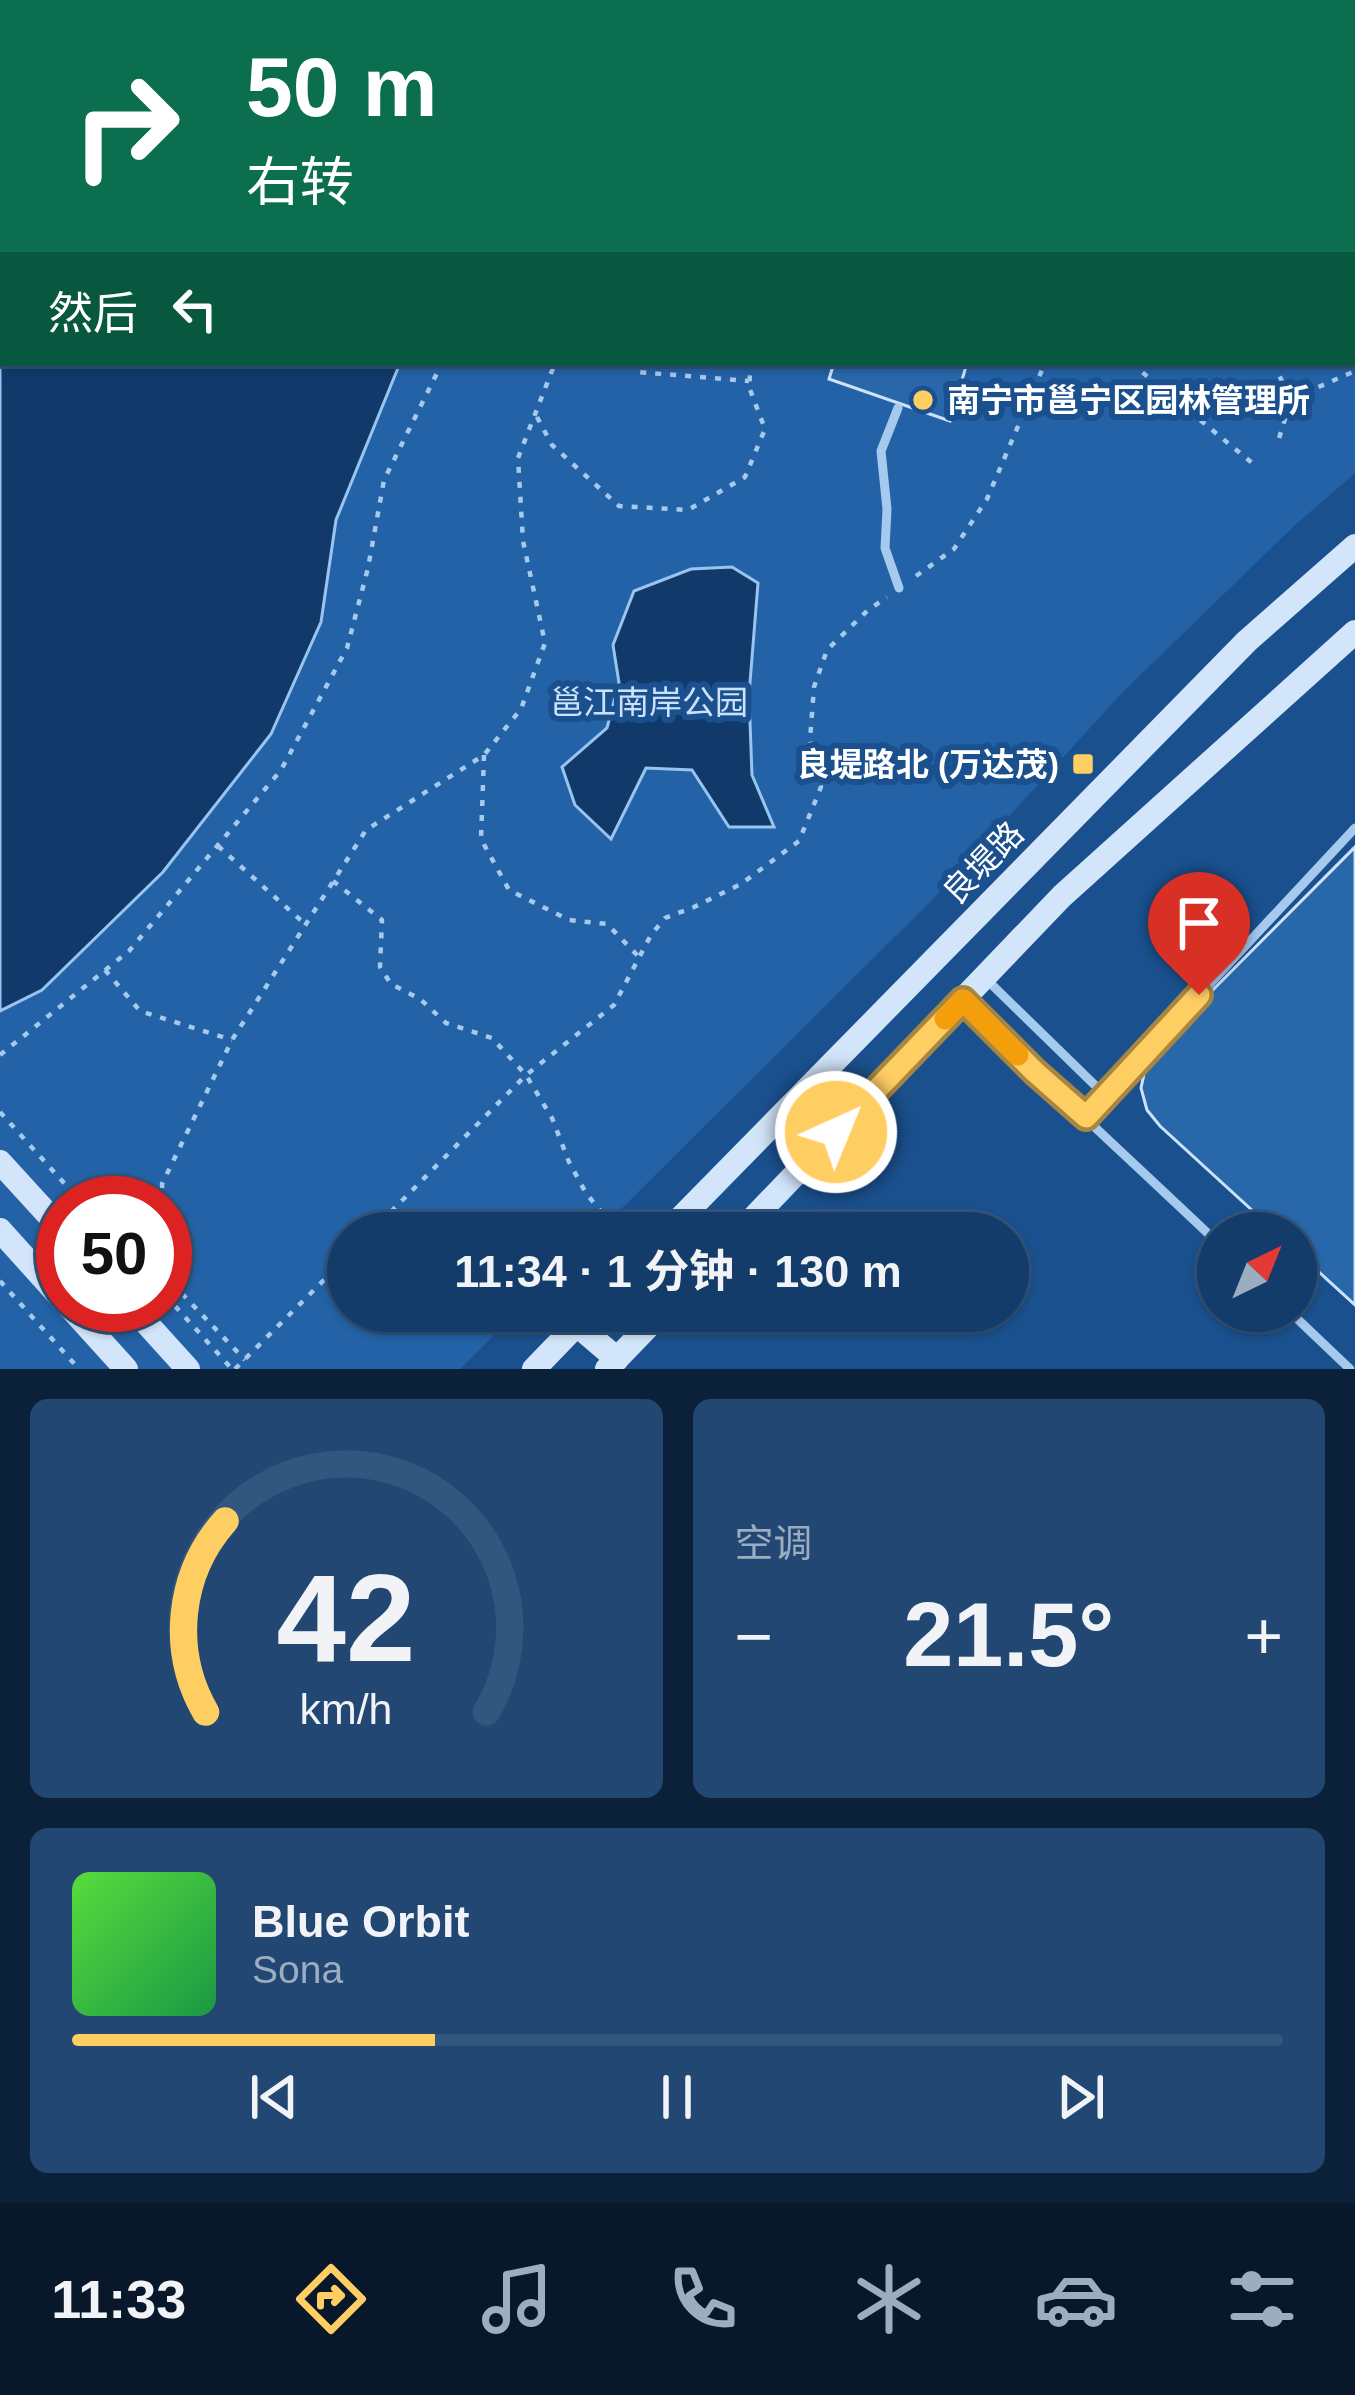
<!DOCTYPE html>
<html lang="zh">
<head>
<meta charset="utf-8">
<style>
	:root { --surface:#143c6a; --page:#214772; --text:#f1f3f6; --muted:#9dadc1; --line:#33567e; --accent:#ffce63 }
	body { margin:0; font-family:Helvetica,"Noto Sans SC",sans-serif; background:var(--page); color:var(--text); height:100vh; display:flex; flex-direction:column; font-size:45px; white-space:nowrap }
	* { box-sizing:border-box; margin:0 }
	p { font-size:39px; color:var(--muted) }
	.icon { flex:none; width:66px; height:66px; fill:none; stroke:currentColor; stroke-width:2; stroke-linecap:round; stroke-linejoin:round }
	.map { position:relative; height:1369px; overflow:hidden }
	.panel { display:flex; flex-direction:column; gap:30px; padding:30px; background:#0b213a; flex:1 }
	.panel>* { flex:none }
	.guide { position:absolute; left:0px; top:0px; width:1356px; height:366px; box-shadow:0 3px 9px #0004,0 0 0 3px var(--line); background:#0b6e4f; color:#fff; overflow:hidden }
	.needle { width:78px; rotate:43deg }
	.buttons { position:absolute; left:1197px; top:1212px; display:grid; gap:24px }
	.buttons a { display:grid; place-items:center; width:120px; height:120px; border-radius:50%; background:var(--surface); box-shadow:0 3px 9px #0004,0 0 0 3px var(--line); font-size:60px }
	.speed { position:absolute; left:36px; top:1176px; display:flex; gap:24px; font-size:60px; font-weight:700; text-align:center }
	.speed>* { display:grid; place-content:center; width:156px; height:156px; border-radius:50%; background:var(--surface); box-shadow:0 3px 9px #0004,0 0 0 3px var(--line); line-height:1 }
	.speed .limit { border:18px solid #d22; background:#fff; color:#111 }
	.pin { position:absolute; display:grid; place-items:center; width:102px; height:102px; color:#fff; margin:-123px -51px; border-radius:50% 50% 50% 0; rotate:-45deg; box-shadow:0 0 12px #0007 }
	.pin .icon { rotate:45deg }
	.me { position:absolute; width:132px; margin:-66px; rotate:44deg; stroke-linejoin:round; filter:drop-shadow(0 0 9px #0008) }
	.turn { display:flex; align-items:center; gap:42px; height:252px; padding:0 48px; font-size:54px }
	.turn .icon { width:156px; height:156px; stroke-width:2.5 }
	.turn b { display:block; font-size:84px; line-height:102px }
	.then { display:flex; align-items:center; height:114px; padding:0 48px; background:#0003; gap:24px; font-size:45px }
	.big { font-size:90px; font-weight:700; line-height:1.1 }
	.panel .card { flex:1; display:flex; flex-direction:column; justify-content:center; gap:18px; min-width:0; padding:0 42px; border-radius:18px; background:var(--page) }
	.panel .dial { align-items:center; gap:0 }
	.dial svg { height:312px; overflow:visible; fill:none; stroke:var(--line); stroke-width:7; stroke-linecap:round; text-anchor:middle }
	.dial text { fill:var(--text); stroke:none }
	.song { display:flex; align-items:center; gap:36px }
	.cover { width:144px; height:144px; border-radius:18px; background:linear-gradient(135deg,hsl(110 70% 55%),hsl(140 70% 35%)) }
	.played { height:12px; border-radius:6px; background:linear-gradient(90deg,var(--accent) 30%,var(--line) 30%) }
	.keys { display:flex; justify-content:space-around; direction:ltr }
	.heat { display:flex; justify-content:space-between; align-items:center; font-size:66px; direction:ltr }
	.panel .tiles { flex:1; display:grid; gap:30px; grid-template-columns:1fr 1fr }
	.card:last-child { grid-column:span 2 }
	.trip { position:absolute; left:327px; top:1212px; width:702px; height:120px; border-radius:60px; background:var(--surface); box-shadow:0 3px 9px #0004,0 0 0 3px var(--line); font-weight:700; line-height:120px; text-align:center }
	.tab-bar { display:flex; height:192px; justify-content:space-around; align-items:center; background:#08182a; color:var(--muted) }
	.tab-bar .icon { width:84px; height:84px }
	.tab-bar .current { color:var(--accent) }
	.tab-bar b { font-size:54px; color:var(--text) }
	.map>svg:first-child { display:block }
	.green { fill:#2362a6; fill-rule:evenodd }
	.water { fill:#113a6b; stroke:#99c4f0; stroke-width:3 }
	.building { fill:#2967ab; stroke:#cce2fa; stroke-width:3 }
	.lines { fill:none; stroke-linecap:round; stroke-linejoin:round }
	.path { stroke:#a6c9ee; stroke-width:4.5; stroke-dasharray:6 9; stroke-linecap:butt }
	.service { stroke:#a6c9ee; stroke-width:9 }
	.secondary { stroke:#d3e5fa; stroke-width:24 }
	.route-casing { stroke:#a68640; stroke-width:30 }
	.route { stroke:#ffce63; stroke-width:21 }
	.slow { stroke:#f59e0b; stroke-width:21 }
	.poi-dot { fill:#ffce63; stroke:#1a508d; stroke-width:4.5 }
	.labels { text-anchor:middle; dominant-baseline:central; stroke-width:12; stroke-linejoin:round; paint-order:stroke }
	.poi-label { font-size:33px; font-weight:bold; fill:#fff; stroke:#1a508d; text-anchor:start }
	.park-label { font-size:33px; fill:#cce2fa; stroke:#1a508d }
	.street-label { font-size:33px; fill:#fff; stroke:#1a508d }
</style>
</head>
<body>
<div class="map">
<svg width="1355" height="1369" viewBox="0 0 1355 1369">
	<rect width="100%" height="100%" fill="#1a508d"/>
	<path class="green" d="M602,0h753v473l-61,53 -172,167 -185,202 -340,338h-249v78h170l-58,58h-460v-358l42,-21 279,-368 15,-102 64,-157h953v-360h-752zM63,1203h102v102h-102z"/>
	<g class="water">
		<polygon points="0,0 602,0 601,3 3,3 3,363 400,363 336,520 321,622 271,734 163,872 42,990 0,1011"/>
		<polygon points="732,567 758,583 749,695 752,775 774,827 729,827 692,770 646,768 611,839 575,805 562,767 607,728 619,683 613,645 634,591 691,569"/>
	</g>
	<g class="building">
		<polygon points="834,363 967,363 950,421 829,379"/>
		<polygon points="1355,847 1355,1305 1296,1251 1296,1233 1277,1233 1160,1126 1147,1110 1141,1088 1146,1065 1160,1043"/>
	</g>
	<g class="lines">
		<g class="path">
			<polyline points="990,0 996,3"/>
			<polyline points="1136,0 1137,3"/>
			<polyline points="644,3 647,0"/>
			<polyline points="774,3 775,0"/>
			<polyline points="815,3 828,0"/>
			<polyline points="948,3 950,0"/>
			<polyline points="1353,26 1355,25"/>
			<polyline points="629,363 638,372 749,381"/>
			<polyline points="1131,363 1257,467"/>
			<polyline points="1273,363 1291,399 1277,445"/>
			<polyline points="1291,399 1355,371"/>
			<polyline points="537,417 552,445 619,506 688,510 745,477 765,429 749,387 751,363"/>
			<polyline points="916,576 954,549 987,499 1045,363"/>
			<polyline points="484,755 481,839 509,890 569,920 607,924 640,958"/>
			<polyline points="218,846 305,924"/>
			<polyline points="333,881 382,920 380,967 391,984 420,999 446,1023 492,1038 526,1075 552,1118 569,1162 586,1193 618,1233"/>
			<polyline points="105,970 140,1011 232,1040"/>
			<polyline points="0,1055 129,951 281,770 347,648 368,568 384,480 442,363"/>
			<polyline points="0,1112 82,1203"/>
			<polyline points="163,1203 162,1184 232,1040 366,830 484,755 521,709 545,643 523,541 518,458 555,363"/>
			<polyline points="165,1224 169,1280 245,1360"/>
			<polyline points="370,1233 526,1075 614,1005 651,935 665,918 694,907 741,884 799,841 821,787 810,740 814,687 827,650 867,611 887,597"/>
			<polyline points="0,1281 79,1369"/>
			<polyline points="165,1295 232,1369"/>
			<polyline points="235,1369 348,1256"/>
		</g>
		<g class="service">
			<polyline points="898,408 881,451 887,509 885,548 899,588"/>
			<polyline points="985,978 1106,1096"/>
			<path d="M965,1003c83,82 169,160 253,240"/>
			<polyline points="1086,1117 1355,828"/>
			<polyline points="1289,1311 1350,1369"/>
		</g>
		<g class="secondary">
			<polyline points="0,1162 63,1231"/>
			<polyline points="0,1230 63,1300"/>
			<polyline points="666,1233 1247,641 1355,546"/>
			<polyline points="739,1233 1062,896 1355,632"/>
			<polyline points="68,1305 126,1369"/>
			<polyline points="130,1305 188,1369"/>
			<polyline points="576,1324 617,1359"/>
			<polyline points="534,1369 590,1311"/>
			<polyline points="607,1369 663,1311"/>
		</g>
	</g>
	<g class="lines">
		<defs>
			<polyline id="route" points="836,1132 963,1000 1035,1072 1086,1117 1199,995"/>
		</defs>
		<use href="#route" class="route-casing"/>
		<use href="#route" class="route"/>
		<polyline class="slow" points="945,1019 963,1000 1018,1055"/>
	</g>
	<g class="poi-dot">
		<circle cx="923" cy="400" r="12"/>
		<rect x="1071" y="752" width="24" height="24" rx="6"/>
	</g>
	<g class="labels">
		<g class="poi-label">
			<text x="947" y="400">南宁市邕宁区园林管理所</text>
			<text x="1059" y="764" text-anchor="end">良堤路北 (万达茂)</text>
		</g>
		<g class="park-label">
			<text x="649" y="702">邕江南岸公园</text>
		</g>
		<g class="street-label">
			<text transform="translate(983 863) rotate(-46)">良堤路</text>
		</g>
	</g>
</svg>
<div class="buttons">
<a><svg class="needle" viewBox="-14 -14 28 28"><path d="M0-13l5 13h-10z" fill="#e53935"/><path d="M0 13l5-13h-10z" fill="#9dadc1"/></svg></a>
</div>
<div class="speed"><div class="limit">50</div></div>
<div class="pin" style="left:1199px;top:995px;background:#d93025"><svg class="icon" aria-label="arrive" viewBox="0 0 24 24"><path d="M6 21V4h12l-3 4 3 4H6"/></svg></div>
<svg class="me" style="left:836px;top:1132px" viewBox="-20 -20 40 40"><circle r="17" fill="#ffce63" stroke="#fff" stroke-width="3"/><path d="M0-11L8 9 0 5-8 9z" fill="#fff"/></svg>
<div class="trip">11:34 · 1 分钟 · 130 m</div>
<div class="guide">
<div class="turn"><svg class="icon" aria-label="right" viewBox="0 0 24 24"><path d="M7 20v-9h11M14 6l5 5-5 5"/></svg><div><b>50 m</b>右转</div></div>
<div class="then">然后<svg class="icon" aria-label="left" viewBox="0 0 24 24"><path d="M17 20v-9H6M10 6l-5 5 5 5"/></svg></div>
</div>
</div>
<section class="panel">
<div class="tiles">
<div class="card dial"><svg viewBox="0 0 100 80">
<path d="M14 69A42 42 0 1 1 86 69"/>
<path d="M14 69A42 42 0 0 1 19 20" stroke="#ffce63"/>
<text x="50" y="56" font-size="32" font-weight="700">42</text>
<text x="50" y="72" font-size="11">km/h</text>
</svg></div>
<div class="card"><p>空调</p>
<div class="heat"><a>−</a><b class="big">21.5°</b><a>+</a></div>
</div>
<div class="card">
<div class="song"><i class="cover"></i><div><b>Blue Orbit</b><p>Sona</p></div></div>
<div class="played"></div>
<div class="keys"><svg class="icon" aria-label="previous" viewBox="0 0 24 24"><path d="M18 5L8 12l10 7zM5 5v14"/></svg><svg class="icon" aria-label="pause" viewBox="0 0 24 24"><path d="M8 5v14M16 5v14"/></svg><svg class="icon" aria-label="next" viewBox="0 0 24 24"><path d="M6 5l10 7-10 7zM19 5v14"/></svg></div>
</div>
</div>
</section>
<nav class="tab-bar">
<b>11:33</b>
<svg class="icon current" aria-label="directions" viewBox="0 0 24 24"><path d="M12 3l9 9-9 9-9-9zM9 14v-3h6M13 9l2 2-2 2"/></svg>
<svg class="icon" aria-label="music" viewBox="0 0 24 24"><path d="M9 18V5l10-2v13"/><circle cx="6" cy="18" r="3"/><circle cx="16" cy="16" r="3"/></svg>
<svg class="icon" aria-label="phone" viewBox="0 0 24 24"><path d="M5 4h4l2 5-3 2q2 4 5 5l2-3 5 2v4C11 20 4 13 5 4z"/></svg>
<svg class="icon" aria-label="climate" viewBox="0 0 24 24"><path d="M12 3v18M4 7l16 10M4 17L20 7"/></svg>
<svg class="icon" aria-label="car" viewBox="0 0 24 24"><path d="M5 17H2v-5l4-1 3-4h7l3 4 3 1v5h-3M9 17h6M6 11h13"/><circle cx="7" cy="17" r="2"/><circle cx="17" cy="17" r="2"/></svg>
<svg class="icon" aria-label="filters" viewBox="0 0 24 24"><path d="M4 7h16M4 17h16"/><circle cx="9" cy="7" r="2"/><circle cx="15" cy="17" r="2"/></svg>
</nav>
</body>
</html>
